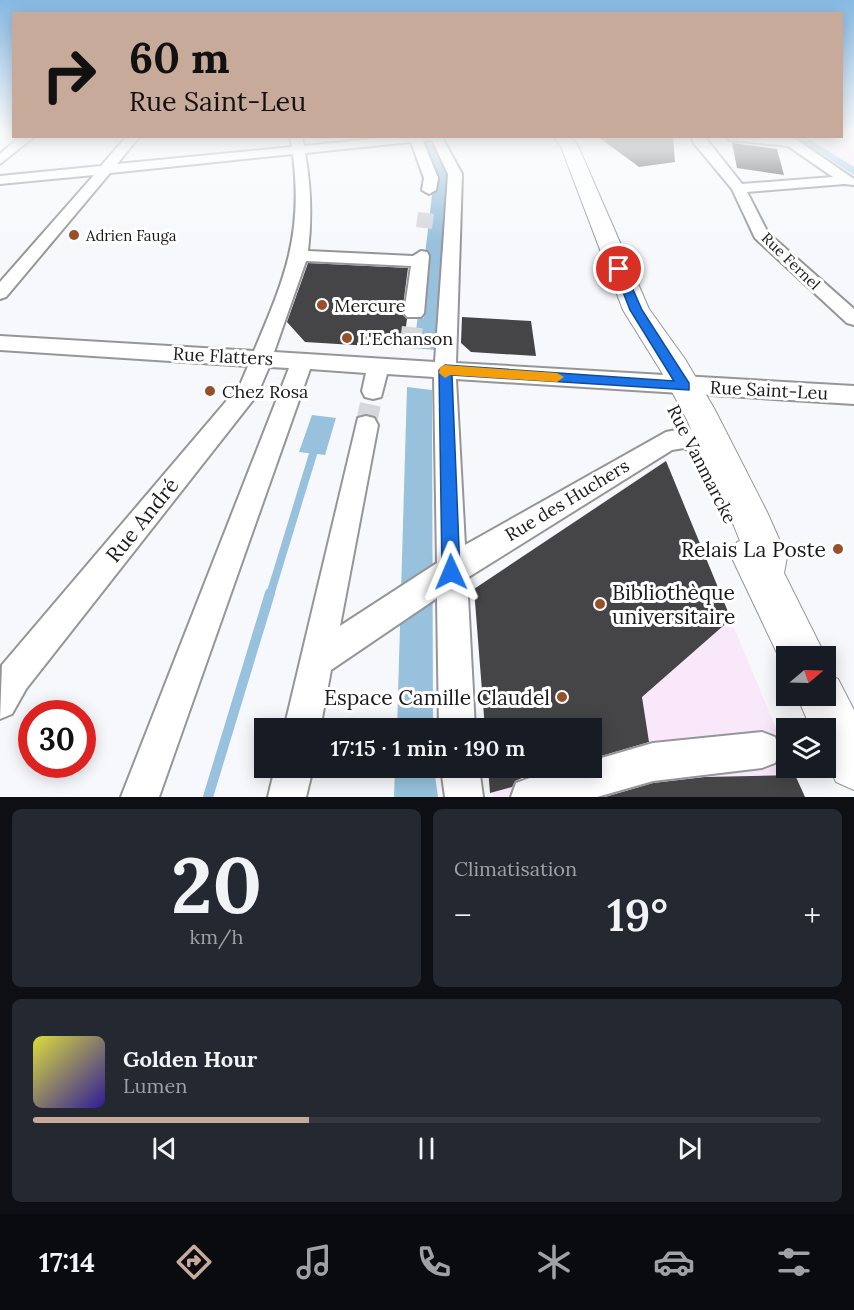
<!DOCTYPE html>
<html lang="fr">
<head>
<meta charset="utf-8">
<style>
	:root { --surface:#171b24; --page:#242831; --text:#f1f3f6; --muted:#9ea1a6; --line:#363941; --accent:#c8aa9a }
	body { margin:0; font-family:Lora,serif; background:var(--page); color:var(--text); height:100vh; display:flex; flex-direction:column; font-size:22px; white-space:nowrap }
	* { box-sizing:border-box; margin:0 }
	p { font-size:20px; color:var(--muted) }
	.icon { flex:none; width:33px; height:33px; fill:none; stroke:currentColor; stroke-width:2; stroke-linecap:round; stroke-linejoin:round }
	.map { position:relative; height:797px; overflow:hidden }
	.details { display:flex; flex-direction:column; gap:12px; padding:12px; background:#0d0f14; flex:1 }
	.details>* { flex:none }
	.banner { position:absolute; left:12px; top:12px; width:831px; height:126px; border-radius:0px; box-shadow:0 3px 15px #0003; background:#c8aa9a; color:#111; overflow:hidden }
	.needle { width:39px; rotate:71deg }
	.tools { position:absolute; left:776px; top:646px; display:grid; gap:12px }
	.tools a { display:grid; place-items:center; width:60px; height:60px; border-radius:0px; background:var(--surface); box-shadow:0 3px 15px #0003; font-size:30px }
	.speed { position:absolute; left:18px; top:700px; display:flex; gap:12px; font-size:30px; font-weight:700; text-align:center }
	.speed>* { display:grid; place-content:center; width:78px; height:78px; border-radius:50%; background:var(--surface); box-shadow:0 3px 15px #0003; line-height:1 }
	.speed .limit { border:9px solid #d22; background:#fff; color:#111 }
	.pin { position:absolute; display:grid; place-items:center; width:51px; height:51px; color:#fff; margin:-26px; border:3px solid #fff; border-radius:50%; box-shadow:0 2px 6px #0007 }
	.me { position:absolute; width:66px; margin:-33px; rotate:359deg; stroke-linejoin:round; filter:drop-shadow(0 0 4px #0008) }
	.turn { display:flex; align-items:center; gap:21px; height:126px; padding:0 18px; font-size:27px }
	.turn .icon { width:78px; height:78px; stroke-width:2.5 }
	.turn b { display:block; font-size:42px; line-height:51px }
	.big { font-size:45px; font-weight:600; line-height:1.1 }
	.details .tile { flex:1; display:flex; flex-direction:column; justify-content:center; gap:9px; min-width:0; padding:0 21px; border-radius:9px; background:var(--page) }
	.details .dial { align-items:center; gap:0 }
	.dial b { font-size:78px; line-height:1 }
	.song { display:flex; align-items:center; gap:18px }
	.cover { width:72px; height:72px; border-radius:9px; background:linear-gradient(135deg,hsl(60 70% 55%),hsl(250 70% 35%)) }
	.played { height:6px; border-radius:3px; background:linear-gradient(90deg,var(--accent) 35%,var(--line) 35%) }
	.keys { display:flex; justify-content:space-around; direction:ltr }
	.heat { display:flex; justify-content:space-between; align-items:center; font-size:33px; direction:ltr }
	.details .tiles { flex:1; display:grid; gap:12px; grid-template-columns:1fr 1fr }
	.tile:last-child { grid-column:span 2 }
	.trip { position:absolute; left:254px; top:718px; width:348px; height:60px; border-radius:0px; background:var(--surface); box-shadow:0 3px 15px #0003; font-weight:600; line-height:60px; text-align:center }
	.tabs { display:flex; height:96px; justify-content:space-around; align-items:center; background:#090b0e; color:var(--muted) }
	.tabs .icon { width:42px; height:42px }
	.tabs .selected { color:var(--accent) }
	.tabs b { font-size:27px; color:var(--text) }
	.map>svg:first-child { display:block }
	.education { fill:#f8e8fa }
	.water { fill:#97c1dc }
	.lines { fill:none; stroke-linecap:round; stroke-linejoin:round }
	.stream-far1 { stroke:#97c1dc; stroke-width:8 }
	.stream { stroke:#97c1dc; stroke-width:10 }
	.building { fill:#454446 }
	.street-tunnel-far1 { stroke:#d6d7da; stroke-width:16; stroke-dasharray:16 8; stroke-linecap:butt }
	.street-tunnel { stroke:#d6d7da; stroke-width:21; stroke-dasharray:21 10; stroke-linecap:butt }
	.street-casing { stroke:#969699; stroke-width:4 }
	.secondary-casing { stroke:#969699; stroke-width:2 }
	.street { fill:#fff; fill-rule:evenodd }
	.secondary { fill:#fff; fill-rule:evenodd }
	.route { fill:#1a73e8; stroke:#114b97; stroke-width:1.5 }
	.slow { fill:#f59e0b }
	.poi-dot { fill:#97502a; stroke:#fff; stroke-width:2 }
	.labels { text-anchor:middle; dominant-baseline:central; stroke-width:6; stroke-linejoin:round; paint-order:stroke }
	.far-poi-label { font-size:15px; fill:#1b1b1c; stroke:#fff; text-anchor:start }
	.far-street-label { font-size:15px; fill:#1b1b1c; stroke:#fff }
	.poi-label { font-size:18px; fill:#1b1b1c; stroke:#fff; text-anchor:start }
	.street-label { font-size:18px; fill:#1b1b1c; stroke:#fff }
	.near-street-label { font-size:21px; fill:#1b1b1c; stroke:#fff }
	.near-poi-label { font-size:21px; fill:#1b1b1c; stroke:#fff; text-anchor:end }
</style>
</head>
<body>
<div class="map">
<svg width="854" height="797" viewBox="0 0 854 797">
	<rect width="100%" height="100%" fill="#f7f8fb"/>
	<g class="education">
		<polygon points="842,132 854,132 854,167 805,137 842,136"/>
		<polygon points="664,461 786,752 786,768 793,768 805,797 493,797 488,768 591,768 591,729 474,589"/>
	</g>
	<g class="water">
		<polygon points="795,137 806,137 854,167 854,175"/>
		<polygon points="435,144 448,177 436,350 414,348 434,178 422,145"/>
		<polygon points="407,387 432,390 433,729 397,729"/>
		<polygon points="312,415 336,418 325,455 299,452"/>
		<polygon points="395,768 434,768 438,797 394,797"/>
	</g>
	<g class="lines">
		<polyline class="stream-far1" points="270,595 313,454"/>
		<polyline class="stream" points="208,797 270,593"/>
	</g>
	<g class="building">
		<polygon points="597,136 673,136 675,162 639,167"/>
		<polygon points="732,143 777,149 784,175 737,168"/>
		<polygon points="308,263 408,268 402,313 407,319 403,348 305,342 287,322"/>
		<polygon points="462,317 531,321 536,356 471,352 461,343"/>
		<polygon points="666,461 731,619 642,697 649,742 591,759 591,729 485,729 474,589"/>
		<polygon points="488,768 561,768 524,777 515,781 512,787 490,793"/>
		<polygon points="795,775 805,797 605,797 653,783 705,777"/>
	</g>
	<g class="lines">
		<polyline class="street-tunnel-far1" points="424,228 426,213"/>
		<g class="street-tunnel">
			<polyline points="410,348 414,313"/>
			<polyline points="366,425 373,391"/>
		</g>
		<defs>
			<g id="street">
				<polygon points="21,136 35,136 0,164 0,154"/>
				<path d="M127,136h13l-23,28 175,-17 -2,-11h12l2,10 95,-10h47l-3,3 19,35 -6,189 398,23v18l-398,-25 9,166 201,-113c34,-8 46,3 61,33l-4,8 -9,3 -9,-3 -10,-19 -11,-6 -12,2 -205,128 8,151h-36l-2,-131 -106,72 -11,59h-36l74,-311 8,-2 8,2 4,7 -38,201 97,-63 -3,-186 -47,-3 -6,23 -8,2 -8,-2 -3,-6 4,-18 -56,-4 -151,428h-38l168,-429 -20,-1 -12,28 -231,294 -14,25 -12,5 2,-54 238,-280 8,-19 -248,-16v-14l254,15c31,-73 49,-116 39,-197l-183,19 -104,124 -6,2v-17l94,-107 -94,9v-8l101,-10zM432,140l16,34 -13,188 -161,-10 32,-91 105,5 -7,47 3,4h14l3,-4 5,-57 -2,-4 -6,-1 -8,5 -105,-5c4,-34 3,-64 -3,-98l106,-11 13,36 -2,12 7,4 7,-4 2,-12 -15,-37z"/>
				<polygon points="692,136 704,136 742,184 833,177 788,146 730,140 724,136 791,136 854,179 854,185 844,184 747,192 768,233 854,309 854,325 847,323 755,238 732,189 693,142"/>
				<path d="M762,732l13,5 5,13 -5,13 -13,5 -109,13 -56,16h-86l5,-14c25,-10 48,-15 75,-15v-7l62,-18z"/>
				<polygon points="275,768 313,768 306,797 268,797"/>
				<polygon points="441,768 479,768 483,797 445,797"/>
			</g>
			<g id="secondary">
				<polygon points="553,136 570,136 578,146 649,309 685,359 715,410 767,512 787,557 784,573 826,657 825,660 825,657 786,657 786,672 731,556 737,542 740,541 734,526 687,420 661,371 623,310 561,147"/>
				<polygon points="825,673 838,679 854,710 854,790 836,782 825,759 825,729 811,729 797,696 825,696"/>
			</g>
		</defs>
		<use href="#street" class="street-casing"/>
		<use href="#secondary" class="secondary-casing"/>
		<use href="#street" class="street"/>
		<use href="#secondary" class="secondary"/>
	</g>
	<linearGradient id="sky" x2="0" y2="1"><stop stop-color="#87b9e3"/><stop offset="0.54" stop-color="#fbfcfd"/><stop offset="1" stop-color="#fbfcfd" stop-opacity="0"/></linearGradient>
	<rect width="854" height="243" fill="url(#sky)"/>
	<polygon class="route" points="619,266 624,269 642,310 689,383 689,390 452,375 460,572 457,578 451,581 445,578 442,572 439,370 445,365 674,381 630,310 614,269"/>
	<polygon class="slow" points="445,365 557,373 564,377 557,382 450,375 445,378 439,373 440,367"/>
	<g class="poi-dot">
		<circle cx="74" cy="235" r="6"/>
		<circle cx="322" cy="305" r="6"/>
		<circle cx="347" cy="338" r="6"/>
		<circle cx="210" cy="391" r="6"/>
		<circle cx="838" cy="549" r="6"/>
		<circle cx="600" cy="604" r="6"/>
		<circle cx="562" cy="697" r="6"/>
	</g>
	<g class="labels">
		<g class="far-poi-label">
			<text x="86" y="235">Adrien Fauga</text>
		</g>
		<g class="far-street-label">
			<text transform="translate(791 261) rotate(44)">Rue Fernel</text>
		</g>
		<g class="poi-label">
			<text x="334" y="305">Mercure</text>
			<text x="359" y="338">L'Echanson</text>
			<text x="222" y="391">Chez Rosa</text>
		</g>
		<g class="street-label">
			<text transform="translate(223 356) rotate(3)">Rue Flatters</text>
			<text transform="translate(769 390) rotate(3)">Rue Saint-Leu</text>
			<text transform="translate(702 464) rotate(63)">Rue Vanmarcke</text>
			<text transform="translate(567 500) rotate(-31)">Rue des Huchers</text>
		</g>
		<g class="near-street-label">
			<text transform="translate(142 520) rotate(-51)">Rue André</text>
		</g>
		<g class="near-poi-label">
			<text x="826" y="549">Relais La Poste</text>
			<text x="612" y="592" text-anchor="start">Bibliothèque<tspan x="612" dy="24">universitaire</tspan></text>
			<text x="550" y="697">Espace Camille Claudel</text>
		</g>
	</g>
</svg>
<div class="tools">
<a><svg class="needle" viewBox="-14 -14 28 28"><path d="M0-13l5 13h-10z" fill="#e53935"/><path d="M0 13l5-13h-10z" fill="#9ea1a6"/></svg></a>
<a><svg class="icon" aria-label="layers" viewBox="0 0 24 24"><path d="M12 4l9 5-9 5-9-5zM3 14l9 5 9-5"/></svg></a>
</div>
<div class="speed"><div class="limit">30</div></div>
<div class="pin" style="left:619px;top:269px;background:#d93025"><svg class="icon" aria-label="arrive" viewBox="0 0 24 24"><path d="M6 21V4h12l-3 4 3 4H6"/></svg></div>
<svg class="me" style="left:451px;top:572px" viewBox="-20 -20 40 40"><path d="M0-17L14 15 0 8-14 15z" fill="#1a73e8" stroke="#fff" stroke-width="4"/></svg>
<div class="trip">17:15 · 1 min · 190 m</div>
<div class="banner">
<div class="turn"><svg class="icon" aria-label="right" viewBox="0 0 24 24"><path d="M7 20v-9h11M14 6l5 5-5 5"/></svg><div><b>60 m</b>Rue Saint-Leu</div></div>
</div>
</div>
<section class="details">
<div class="tiles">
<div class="tile dial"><b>20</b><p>km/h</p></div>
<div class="tile"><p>Climatisation</p>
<div class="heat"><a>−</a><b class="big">19°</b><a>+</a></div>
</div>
<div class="tile">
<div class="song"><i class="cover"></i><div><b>Golden Hour</b><p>Lumen</p></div></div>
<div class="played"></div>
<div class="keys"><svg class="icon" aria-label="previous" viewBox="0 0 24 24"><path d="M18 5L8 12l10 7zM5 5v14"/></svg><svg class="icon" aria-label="pause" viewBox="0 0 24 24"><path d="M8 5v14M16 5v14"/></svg><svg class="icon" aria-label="next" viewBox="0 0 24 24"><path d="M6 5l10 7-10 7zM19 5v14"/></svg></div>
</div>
</div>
</section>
<nav class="tabs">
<b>17:14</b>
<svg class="icon selected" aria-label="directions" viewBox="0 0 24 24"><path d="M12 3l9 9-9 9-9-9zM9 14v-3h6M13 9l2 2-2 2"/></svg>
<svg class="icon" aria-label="music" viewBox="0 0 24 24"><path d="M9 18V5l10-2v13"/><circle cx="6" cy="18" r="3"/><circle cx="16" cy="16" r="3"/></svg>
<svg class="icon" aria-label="phone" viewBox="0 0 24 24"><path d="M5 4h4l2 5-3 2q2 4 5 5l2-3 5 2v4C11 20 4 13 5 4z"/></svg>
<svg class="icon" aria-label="climate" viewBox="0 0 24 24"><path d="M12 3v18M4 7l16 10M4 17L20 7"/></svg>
<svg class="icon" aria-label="car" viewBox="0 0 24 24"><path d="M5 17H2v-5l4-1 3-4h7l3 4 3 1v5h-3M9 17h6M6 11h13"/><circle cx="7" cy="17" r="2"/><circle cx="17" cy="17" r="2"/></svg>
<svg class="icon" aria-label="filters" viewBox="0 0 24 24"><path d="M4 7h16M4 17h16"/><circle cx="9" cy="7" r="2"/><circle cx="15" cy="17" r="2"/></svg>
</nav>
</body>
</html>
